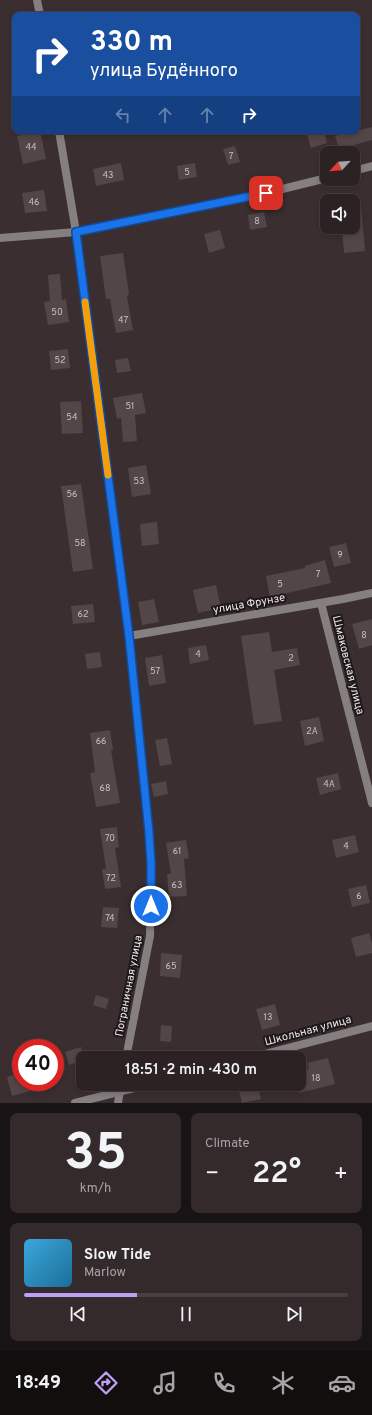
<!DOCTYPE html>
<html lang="en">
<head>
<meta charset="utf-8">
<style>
	:root { --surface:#2c2224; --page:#342a2c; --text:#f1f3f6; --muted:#a6a4a6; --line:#483f41; --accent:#bca0f2 }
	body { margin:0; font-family:Overpass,sans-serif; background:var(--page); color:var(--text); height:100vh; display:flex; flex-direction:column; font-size:15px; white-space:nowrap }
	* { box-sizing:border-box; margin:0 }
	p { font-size:13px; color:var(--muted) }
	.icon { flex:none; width:22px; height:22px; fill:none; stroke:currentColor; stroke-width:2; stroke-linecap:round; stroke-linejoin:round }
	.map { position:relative; height:1103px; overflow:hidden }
	.sheet { display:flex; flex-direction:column; gap:10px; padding:10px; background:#181314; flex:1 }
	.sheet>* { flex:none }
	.guide { position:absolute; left:12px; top:12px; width:348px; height:122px; border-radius:8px; box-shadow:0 2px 6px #0003,0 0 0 1px var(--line); background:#1a4fa0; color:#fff; overflow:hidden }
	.needle { width:26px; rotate:244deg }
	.fabs { position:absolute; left:320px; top:146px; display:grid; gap:8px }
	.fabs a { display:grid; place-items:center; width:40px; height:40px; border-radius:8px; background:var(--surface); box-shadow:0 2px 6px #0003,0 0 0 1px var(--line); font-size:20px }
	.speed { position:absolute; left:12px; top:1039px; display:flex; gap:8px; font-size:20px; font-weight:700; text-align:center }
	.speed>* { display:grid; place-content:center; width:52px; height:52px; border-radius:50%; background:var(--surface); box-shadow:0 2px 6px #0003,0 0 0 1px var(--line); line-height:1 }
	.speed .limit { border:6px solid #d22; background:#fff; color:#111 }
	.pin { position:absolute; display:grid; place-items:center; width:34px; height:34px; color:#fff; margin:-17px; border-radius:8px; box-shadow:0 2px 6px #0006 }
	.me { position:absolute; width:44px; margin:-22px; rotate:0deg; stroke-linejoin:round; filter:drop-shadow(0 0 3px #0008) }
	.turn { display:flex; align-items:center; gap:14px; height:84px; padding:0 12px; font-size:18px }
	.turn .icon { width:52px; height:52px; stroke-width:2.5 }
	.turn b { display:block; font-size:28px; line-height:34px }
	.lanes { display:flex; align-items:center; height:38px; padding:0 12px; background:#0003; justify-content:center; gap:20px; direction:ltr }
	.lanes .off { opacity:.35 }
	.big { font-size:30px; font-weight:600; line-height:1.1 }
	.sheet .widget { flex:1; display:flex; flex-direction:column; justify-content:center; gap:6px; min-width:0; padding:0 14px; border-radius:8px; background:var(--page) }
	.sheet .dial { align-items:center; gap:0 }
	.dial b { font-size:52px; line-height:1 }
	.song { display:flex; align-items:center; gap:12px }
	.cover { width:48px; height:48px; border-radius:6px; background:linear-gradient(135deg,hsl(200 70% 55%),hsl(200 70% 35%)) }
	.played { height:4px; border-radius:2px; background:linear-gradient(90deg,var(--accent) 35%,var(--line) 35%) }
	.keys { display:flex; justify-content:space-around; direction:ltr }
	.heat { display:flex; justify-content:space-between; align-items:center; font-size:22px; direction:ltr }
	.sheet .tiles { flex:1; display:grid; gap:10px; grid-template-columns:1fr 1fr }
	.widget:last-child { grid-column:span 2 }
	.trip { position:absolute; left:76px; top:1051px; width:230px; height:40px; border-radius:8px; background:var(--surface); box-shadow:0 2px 6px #0003,0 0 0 1px var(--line); font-weight:600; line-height:40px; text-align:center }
	.dock { display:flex; height:64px; justify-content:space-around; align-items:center; background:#120e0e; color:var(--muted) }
	.dock .icon { width:28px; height:28px }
	.dock .current { color:var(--accent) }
	.dock b { font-size:18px; color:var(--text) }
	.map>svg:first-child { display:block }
	.building { fill:#534648 }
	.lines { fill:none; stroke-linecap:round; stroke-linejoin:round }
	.service { stroke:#857f80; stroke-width:8 }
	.minor { stroke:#857f80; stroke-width:8 }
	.tertiary { stroke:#857f80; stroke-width:8 }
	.route-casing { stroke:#114b97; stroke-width:10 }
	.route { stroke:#1a73e8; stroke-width:7 }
	.slow { stroke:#f59e0b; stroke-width:7 }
	.labels { text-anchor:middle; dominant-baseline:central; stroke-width:4; stroke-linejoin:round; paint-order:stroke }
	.number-label { font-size:9px; fill:#c9c0c1 }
	.street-label { font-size:11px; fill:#f0e8e9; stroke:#1d1819 }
</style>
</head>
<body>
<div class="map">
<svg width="372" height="1103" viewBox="0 0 372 1103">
	<rect width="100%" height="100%" fill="#3a2e30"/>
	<g class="building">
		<polygon points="372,127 372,140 339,149 335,136"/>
		<polygon points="40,131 46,159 23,164 17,136"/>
		<polygon points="306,131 324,131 327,143 311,148"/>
		<polygon points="235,146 240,162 228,165 223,149"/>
		<polygon points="121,163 124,180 96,186 93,169"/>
		<polygon points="195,163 197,177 179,180 177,166"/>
		<polygon points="44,190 47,211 25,213 22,193"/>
		<polygon points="353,205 361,205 365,251 344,253 342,227 353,227"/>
		<polygon points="264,212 267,227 250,230 248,215"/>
		<polygon points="220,230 225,248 209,253 204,234"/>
		<polygon points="123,253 129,294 127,297 133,330 116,333 110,299 106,299 100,256"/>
		<polygon points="60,274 62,300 66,299 69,322 48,325 44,302 50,301 48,275"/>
		<polygon points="68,349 70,368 51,370 49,351"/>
		<polygon points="128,358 131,371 117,373 115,360"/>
		<polygon points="142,393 146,413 135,415 137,441 123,442 121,418 117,419 113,398"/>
		<polygon points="81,401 83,433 62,434 60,402"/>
		<polygon points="146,465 151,494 132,497 128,468"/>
		<polygon points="81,484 93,569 73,572 61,486"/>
		<polygon points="157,522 159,544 142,546 140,524"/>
		<polygon points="346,543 351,563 334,567 329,547"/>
		<polygon points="325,560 331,583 270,597 266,576 305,568 305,566"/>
		<polygon points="216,585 221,608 198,613 193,590"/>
		<polygon points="154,599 159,622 142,625 138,602"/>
		<polygon points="93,604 95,622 73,624 71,606"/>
		<polygon points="372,619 372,645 359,649 352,624"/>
		<polygon points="269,632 272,652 297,648 300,665 274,670 282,721 254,725 241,636"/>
		<polygon points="206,645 209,660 190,664 188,648"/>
		<polygon points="100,652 102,667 87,669 85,654"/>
		<polygon points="162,655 166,683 149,686 145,658"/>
		<polygon points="319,717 324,741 305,746 300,721"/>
		<polygon points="110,730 113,750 111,750 120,803 96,807 90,773 95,772 90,733"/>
		<polygon points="167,738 172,764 160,766 155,740"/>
		<polygon points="338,773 341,789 320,795 316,778"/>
		<polygon points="166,781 168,794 154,797 151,784"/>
		<polygon points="117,827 119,847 115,848 121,887 105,889 102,869 106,869 100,829"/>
		<polygon points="355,835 359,852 336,858 332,840"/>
		<polygon points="186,840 189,858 184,859 187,896 169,897 167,874 171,874 166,843"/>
		<polygon points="366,885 370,903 352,907 348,889"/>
		<polygon points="103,907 119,908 117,928 101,927"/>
		<polygon points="369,933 372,943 372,953 356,957 351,938"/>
		<polygon points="161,953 182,955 180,978 160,976"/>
		<polygon points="96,995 109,999 106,1009 93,1005"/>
		<polygon points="275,1004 280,1025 262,1030 256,1009"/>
		<polygon points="161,1025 172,1026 171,1042 160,1041"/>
		<polygon points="81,1047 84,1058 83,1058 83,1060 69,1065 65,1052"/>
		<polygon points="328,1058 335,1084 299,1093 299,1072 309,1069 307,1063"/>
		<polygon points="21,1073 21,1082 28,1082 30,1091 12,1096 7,1077"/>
		<polygon points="237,1084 257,1084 261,1099 242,1103"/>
	</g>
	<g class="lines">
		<g class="service">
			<polyline points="0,238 76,232"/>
			<polyline points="321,603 372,803"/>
			<polyline points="129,636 343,599 372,593"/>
		</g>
		<g class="minor">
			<polyline points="353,171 372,166"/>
			<polyline points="76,232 266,193 327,178"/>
			<polyline points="250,1058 372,1026"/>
			<polyline points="75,1103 150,1084"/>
		</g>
		<g class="tertiary">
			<polyline points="37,0 40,15"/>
			<polyline points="59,131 76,232 129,636 146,801 151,863 150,936 126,1058"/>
			<polyline points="118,1103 121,1084"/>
		</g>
	</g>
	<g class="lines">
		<defs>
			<polyline id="route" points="151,906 151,863 149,832 129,636 76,232 266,193"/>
		</defs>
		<use href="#route" class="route-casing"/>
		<use href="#route" class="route"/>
		<polyline class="slow" points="85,302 108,475"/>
	</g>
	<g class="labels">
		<g class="number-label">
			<text x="31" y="147">44</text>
			<text x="231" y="156">7</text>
			<text x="187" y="172">5</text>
			<text x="108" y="175">43</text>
			<text x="34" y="202">46</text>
			<text x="257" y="221">8</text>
			<text x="57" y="312">50</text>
			<text x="123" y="320">47</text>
			<text x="60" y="360">52</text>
			<text x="130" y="406">51</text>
			<text x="72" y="417">54</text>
			<text x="139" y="481">53</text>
			<text x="72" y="494">56</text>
			<text x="80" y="543">58</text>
			<text x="340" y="555">9</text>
			<text x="318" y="574">7</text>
			<text x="280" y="584">5</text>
			<text x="83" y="614">62</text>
			<text x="364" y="635">8</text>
			<text x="198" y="654">4</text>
			<text x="291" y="658">2</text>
			<text x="155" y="671">57</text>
			<text x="312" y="731">2А</text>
			<text x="101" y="741">66</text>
			<text x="329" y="784">4А</text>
			<text x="105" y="788">68</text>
			<text x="110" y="838">70</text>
			<text x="346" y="846">4</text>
			<text x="177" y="851">61</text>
			<text x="111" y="878">72</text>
			<text x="177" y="885">63</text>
			<text x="359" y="896">6</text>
			<text x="110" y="918">74</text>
			<text x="171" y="966">65</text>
			<text x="268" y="1017">13</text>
			<text x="316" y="1078">18</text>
		</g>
		<g class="street-label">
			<text transform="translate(249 604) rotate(-10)">улица Фрунзе</text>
			<text transform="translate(348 665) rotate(76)">Шмаковская улица</text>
			<text transform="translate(129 986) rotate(-79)">Пограничная улица</text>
			<text transform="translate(308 1031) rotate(-15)">Школьная улица</text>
		</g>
	</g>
</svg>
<div class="fabs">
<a><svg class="needle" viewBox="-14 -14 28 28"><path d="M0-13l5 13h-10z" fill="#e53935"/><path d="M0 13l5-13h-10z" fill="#a6a4a6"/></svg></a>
<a><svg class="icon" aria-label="sound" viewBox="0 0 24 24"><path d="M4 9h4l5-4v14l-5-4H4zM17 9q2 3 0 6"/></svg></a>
</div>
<div class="speed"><div class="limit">40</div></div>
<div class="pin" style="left:266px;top:193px;background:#d93025"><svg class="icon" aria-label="arrive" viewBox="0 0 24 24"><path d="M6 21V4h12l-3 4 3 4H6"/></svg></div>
<svg class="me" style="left:151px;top:906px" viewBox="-20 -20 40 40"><circle r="17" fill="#1a73e8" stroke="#fff" stroke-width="3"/><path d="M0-11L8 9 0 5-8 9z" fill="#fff"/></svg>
<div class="trip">18:51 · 2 min · 430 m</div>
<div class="guide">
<div class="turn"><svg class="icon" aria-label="right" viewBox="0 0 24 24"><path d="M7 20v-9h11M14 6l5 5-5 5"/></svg><div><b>330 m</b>улица Будённого</div></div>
<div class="lanes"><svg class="icon off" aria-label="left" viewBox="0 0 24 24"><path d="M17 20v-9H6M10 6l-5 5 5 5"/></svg><svg class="icon off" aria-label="ahead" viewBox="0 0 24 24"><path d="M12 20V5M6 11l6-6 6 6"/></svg><svg class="icon off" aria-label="ahead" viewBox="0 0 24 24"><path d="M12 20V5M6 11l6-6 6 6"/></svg><svg class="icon" aria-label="right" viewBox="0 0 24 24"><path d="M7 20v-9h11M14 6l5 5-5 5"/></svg></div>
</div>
</div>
<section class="sheet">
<div class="tiles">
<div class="widget dial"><b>35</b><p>km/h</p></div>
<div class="widget"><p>Climate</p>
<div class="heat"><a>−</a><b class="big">22°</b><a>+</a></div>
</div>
<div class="widget">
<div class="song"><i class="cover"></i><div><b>Slow Tide</b><p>Marlow</p></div></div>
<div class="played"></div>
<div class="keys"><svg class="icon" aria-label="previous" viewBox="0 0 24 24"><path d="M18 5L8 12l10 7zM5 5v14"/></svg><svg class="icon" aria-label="pause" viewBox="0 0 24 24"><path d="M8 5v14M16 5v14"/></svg><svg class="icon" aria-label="next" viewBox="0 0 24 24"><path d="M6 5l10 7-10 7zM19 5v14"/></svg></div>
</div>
</div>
</section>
<nav class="dock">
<b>18:49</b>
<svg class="icon current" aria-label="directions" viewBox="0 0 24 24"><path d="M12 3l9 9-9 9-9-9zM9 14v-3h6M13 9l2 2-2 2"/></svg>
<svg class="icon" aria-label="music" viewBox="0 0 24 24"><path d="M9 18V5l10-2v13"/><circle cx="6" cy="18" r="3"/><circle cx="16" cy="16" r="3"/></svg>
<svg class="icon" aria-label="phone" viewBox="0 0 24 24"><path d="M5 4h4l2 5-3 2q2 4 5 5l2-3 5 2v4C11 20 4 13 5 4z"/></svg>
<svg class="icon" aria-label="climate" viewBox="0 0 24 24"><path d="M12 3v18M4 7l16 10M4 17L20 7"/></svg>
<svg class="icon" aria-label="car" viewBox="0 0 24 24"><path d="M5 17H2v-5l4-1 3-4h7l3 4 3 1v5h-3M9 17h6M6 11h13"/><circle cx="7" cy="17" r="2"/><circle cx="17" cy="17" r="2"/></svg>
</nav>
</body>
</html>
